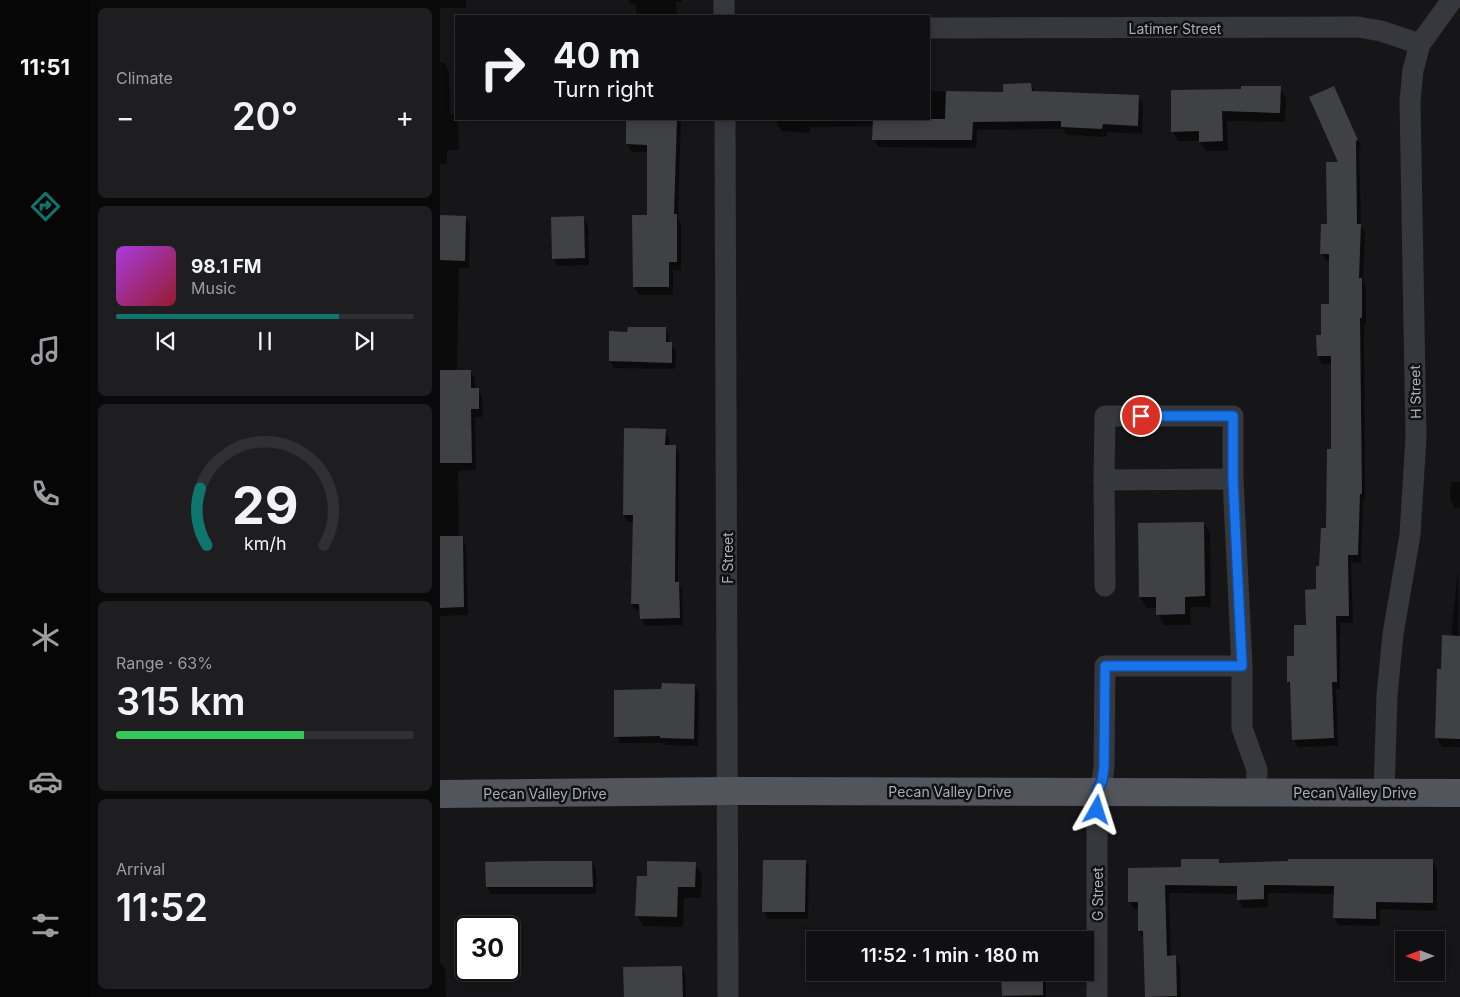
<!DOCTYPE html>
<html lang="en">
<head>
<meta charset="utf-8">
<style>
	:root { --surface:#101012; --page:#1e1e20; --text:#f1f3f6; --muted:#9c9d9f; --line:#303032; --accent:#0f766e }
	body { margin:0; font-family:Inter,sans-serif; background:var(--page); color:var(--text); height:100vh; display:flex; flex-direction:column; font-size:19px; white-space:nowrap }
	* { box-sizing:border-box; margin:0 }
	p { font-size:16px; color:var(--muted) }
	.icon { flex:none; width:28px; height:28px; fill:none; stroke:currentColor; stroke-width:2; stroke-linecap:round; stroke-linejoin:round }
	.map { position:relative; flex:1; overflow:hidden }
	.side { display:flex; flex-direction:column; gap:8px; padding:8px; background:#09090a; width:350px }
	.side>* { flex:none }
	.top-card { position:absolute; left:15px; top:15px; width:475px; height:105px; border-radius:0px; box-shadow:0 2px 12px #0003,0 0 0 1px var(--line); background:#101012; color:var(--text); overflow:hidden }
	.needle { width:32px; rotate:270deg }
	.controls { position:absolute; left:955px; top:931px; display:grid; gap:10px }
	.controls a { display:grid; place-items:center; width:50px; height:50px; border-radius:0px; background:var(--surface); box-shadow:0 2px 12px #0003,0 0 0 1px var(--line); font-size:25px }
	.speed { position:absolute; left:15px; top:916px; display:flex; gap:10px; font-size:25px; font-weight:700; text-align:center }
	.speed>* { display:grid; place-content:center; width:65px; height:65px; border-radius:50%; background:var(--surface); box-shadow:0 2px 12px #0003,0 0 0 1px var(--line); line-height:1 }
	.speed .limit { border:2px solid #111; border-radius:8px; background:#fff; color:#111 }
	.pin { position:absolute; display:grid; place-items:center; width:42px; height:42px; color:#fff; margin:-21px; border:2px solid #fff; border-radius:50%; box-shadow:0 1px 5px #0007 }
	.me { position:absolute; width:55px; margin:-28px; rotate:6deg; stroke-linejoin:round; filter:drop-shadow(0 0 4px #0008) }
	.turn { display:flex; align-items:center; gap:18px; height:105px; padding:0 15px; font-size:22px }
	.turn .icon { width:65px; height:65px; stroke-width:2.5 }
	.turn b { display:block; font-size:35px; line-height:42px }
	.big { font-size:38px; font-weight:600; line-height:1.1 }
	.side .widget { flex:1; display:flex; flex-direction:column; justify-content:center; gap:8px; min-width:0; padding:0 18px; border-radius:8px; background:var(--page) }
	.side .dial { align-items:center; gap:0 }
	.dial svg { height:130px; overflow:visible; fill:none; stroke:var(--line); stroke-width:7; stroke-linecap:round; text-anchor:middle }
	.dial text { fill:var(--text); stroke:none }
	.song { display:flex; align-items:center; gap:15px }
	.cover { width:60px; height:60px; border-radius:8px; background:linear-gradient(135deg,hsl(280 70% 55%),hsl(350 70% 35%)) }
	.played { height:5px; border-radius:2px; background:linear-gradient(90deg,var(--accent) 75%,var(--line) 75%) }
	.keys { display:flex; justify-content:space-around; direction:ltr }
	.heat { display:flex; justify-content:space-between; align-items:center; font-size:28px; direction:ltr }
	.charge { height:8px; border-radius:4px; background:linear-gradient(90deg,#34c759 63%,var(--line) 0) }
	.trip { position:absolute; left:366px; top:931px; width:288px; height:50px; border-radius:0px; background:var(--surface); box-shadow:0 2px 12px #0003,0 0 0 1px var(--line); font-weight:600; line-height:50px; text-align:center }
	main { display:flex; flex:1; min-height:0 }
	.menu { display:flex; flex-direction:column; width:90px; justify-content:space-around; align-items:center; background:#060607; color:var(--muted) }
	.menu .icon { width:35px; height:35px }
	.menu .active { color:var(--accent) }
	.menu b { font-size:22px; color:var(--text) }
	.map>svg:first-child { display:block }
	.shadow { fill:#0007 }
	.building { fill:#404145 }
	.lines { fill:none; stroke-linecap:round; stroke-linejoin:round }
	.minor { stroke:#37383d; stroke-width:21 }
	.major { stroke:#53555c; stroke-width:28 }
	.route-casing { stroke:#114b97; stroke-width:12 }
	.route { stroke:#1a73e8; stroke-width:9 }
	.labels { text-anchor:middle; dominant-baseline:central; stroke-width:5; stroke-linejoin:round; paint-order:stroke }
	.street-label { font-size:14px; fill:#a8adb8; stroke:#111113 }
</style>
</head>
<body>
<main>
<nav class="menu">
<b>11:51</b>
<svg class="icon active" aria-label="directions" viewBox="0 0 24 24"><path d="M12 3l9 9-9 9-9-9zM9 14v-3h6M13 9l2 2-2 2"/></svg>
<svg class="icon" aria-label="music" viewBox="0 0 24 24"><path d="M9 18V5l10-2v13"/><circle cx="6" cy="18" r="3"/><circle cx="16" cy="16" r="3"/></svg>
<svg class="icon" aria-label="phone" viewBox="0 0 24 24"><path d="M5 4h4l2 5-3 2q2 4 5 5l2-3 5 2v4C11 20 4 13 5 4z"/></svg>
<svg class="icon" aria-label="climate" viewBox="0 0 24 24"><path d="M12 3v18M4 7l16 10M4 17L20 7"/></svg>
<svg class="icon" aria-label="car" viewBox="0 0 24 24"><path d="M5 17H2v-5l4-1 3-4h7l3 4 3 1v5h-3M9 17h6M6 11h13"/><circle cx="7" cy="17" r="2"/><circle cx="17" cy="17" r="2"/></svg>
<svg class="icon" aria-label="filters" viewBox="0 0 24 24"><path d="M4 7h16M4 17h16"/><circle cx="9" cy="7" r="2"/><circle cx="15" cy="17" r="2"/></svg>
</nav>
<section class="side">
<div class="widget"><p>Climate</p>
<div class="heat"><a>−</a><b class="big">20°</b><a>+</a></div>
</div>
<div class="widget">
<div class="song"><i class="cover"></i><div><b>98.1 FM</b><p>Music</p></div></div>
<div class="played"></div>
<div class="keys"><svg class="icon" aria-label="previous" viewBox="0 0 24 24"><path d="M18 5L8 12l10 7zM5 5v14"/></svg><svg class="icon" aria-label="pause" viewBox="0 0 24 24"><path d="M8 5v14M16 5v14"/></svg><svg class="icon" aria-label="next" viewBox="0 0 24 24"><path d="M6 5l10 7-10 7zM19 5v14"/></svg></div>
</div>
<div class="widget dial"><svg viewBox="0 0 100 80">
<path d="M14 69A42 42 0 1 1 86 69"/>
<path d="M14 69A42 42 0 0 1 10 34" stroke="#0f766e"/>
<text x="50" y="56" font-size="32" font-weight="700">29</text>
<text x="50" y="72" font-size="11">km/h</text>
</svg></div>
<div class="widget"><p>Range · 63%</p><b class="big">315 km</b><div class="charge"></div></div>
<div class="widget"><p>Arrival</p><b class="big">11:52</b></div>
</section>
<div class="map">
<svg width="1020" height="997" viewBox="0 0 1020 997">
	<rect width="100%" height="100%" fill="#161618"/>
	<g class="shadow">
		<rect x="0" y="0" width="26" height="8"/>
		<polygon points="188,0 242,0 242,2 236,2 237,16 196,16 196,4 190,4"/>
		<polygon points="0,63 4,63 9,71 10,114 13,114 18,122 19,150 7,150 7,164 0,164"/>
		<polygon points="591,84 595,93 698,97 703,105 702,134 667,132 667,137 627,135 623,129 537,130 536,148 438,147 434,139 434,126 370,127 370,133 342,131 337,123 338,119 489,119 489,91 565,93"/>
		<polygon points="894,87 922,148 919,149 921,227 925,233 923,282 926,287 926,325 924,325 925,501 923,501 921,563 911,562 913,623 900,623 900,689 896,689 898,746 858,747 854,740 852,688 848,682 877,591 887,529 892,450 892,364 882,364 878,356 878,336 882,336 890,305 890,261 886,261 882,253 900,163"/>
		<polygon points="840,88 846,98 845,122 787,121 788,151 766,151 760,141 738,141 732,131 802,90"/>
		<polygon points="188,119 241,119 238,219 241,224 241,270 233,270 233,295 199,295 194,287 208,216 208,152 192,152 187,144"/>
		<polygon points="0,216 25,217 30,225 29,268 19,268 17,371 30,371 35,379 35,389 38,389 42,397 43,417 35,417 36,470 18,471 19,537 22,537 26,545 28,615 0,616"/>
		<polygon points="143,218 148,225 149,265 118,266 113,259"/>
		<polygon points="225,329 229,336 229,344 236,351 235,369 174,368 170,361 188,333"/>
		<polygon points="225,430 229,437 229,446 235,446 239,454 238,583 242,590 243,625 205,626 201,618 201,611 196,611 192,604 194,522 188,522 184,515"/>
		<polygon points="1011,482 1020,482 1020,508 1015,508 1010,499"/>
		<polygon points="764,523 770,534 771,607 750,607 751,625 724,625 718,614 718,608 707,608 700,597"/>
		<polygon points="1018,570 1020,747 1002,747 997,738 1002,671 1011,637"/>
		<polygon points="255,685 259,692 258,746 226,745 225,743 180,743 176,736"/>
		<polygon points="365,861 369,868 368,919 328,919 324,912"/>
		<polygon points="779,861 781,864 993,861 997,869 997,911 940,909 940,926 899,925 894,917 895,894 828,893 828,907 803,908 799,900 799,894 729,893 731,957 735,957 740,965 741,997 706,997 704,939 699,931 699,909 694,909 689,901 742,869"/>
		<polygon points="152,862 156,869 156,894 51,894 47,887"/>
		<polygon points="255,864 262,875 261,898 244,898 243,927 203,926 197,915 208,877"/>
		<polygon points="0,962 5,969 6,997 0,997"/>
		<polygon points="241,967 245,974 246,997 185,997"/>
		<polygon points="602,972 606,980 606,997 564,997 563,995"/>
	</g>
	<g class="building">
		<polygon points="591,83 592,91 699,95 698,126 663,124 662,129 621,127 621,121 533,122 532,140 432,140 433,119 505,119 506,91 563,92 563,84"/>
		<polygon points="801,86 841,86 840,113 782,111 783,141 759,142 759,131 731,132 731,90 801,89"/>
		<polygon points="894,86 918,140 916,141 917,224 921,224 919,278 922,278 922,318 920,318 922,494 920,494 918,555 908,555 909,616 896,616 897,682 892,682 894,738 852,740 850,682 847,682 847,656 854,656 854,625 866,625 865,590 876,589 876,566 879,566 881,528 886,528 887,449 891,449 891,356 877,356 876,335 881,335 881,304 889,304 889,254 880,254 881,224 887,224 886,162 898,162 869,97"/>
		<polygon points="186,119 237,119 234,214 237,214 237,262 229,262 229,287 193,287 192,215 207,215 207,145 186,144"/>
		<polygon points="0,215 26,216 25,261 0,260"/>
		<polygon points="144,216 145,258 112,259 111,217"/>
		<polygon points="188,327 226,327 226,342 232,342 232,363 169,361 169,331 187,332"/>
		<polygon points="0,370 31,370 31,388 39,388 39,409 31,409 32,463 0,463"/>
		<polygon points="184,428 226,429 225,445 236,445 235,582 239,582 240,618 200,619 199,604 191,604 193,515 183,515"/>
		<polygon points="764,522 765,596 745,597 745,614 716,615 716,597 699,597 698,523"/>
		<polygon points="0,536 23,536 24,607 0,608"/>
		<polygon points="1002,635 1020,636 1020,739 995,738 997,669 1001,669"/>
		<polygon points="222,683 255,684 254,739 220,738 220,736 174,737 174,690 221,689"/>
		<polygon points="741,859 779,859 779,863 848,861 848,859 993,859 993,903 936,902 936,919 893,918 894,886 824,885 824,899 797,900 797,886 725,885 727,956 736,955 737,996 705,997 703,931 698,931 698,902 688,902 688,868 741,867"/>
		<polygon points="323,860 366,860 365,912 322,912"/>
		<polygon points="102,861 152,861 153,887 46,887 45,862"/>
		<polygon points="207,861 256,862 255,887 238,887 237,917 195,916 197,876 207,876"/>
		<polygon points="242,966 243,997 184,997 183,967"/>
		<polygon points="561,972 603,972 603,995 562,996"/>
	</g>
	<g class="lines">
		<g class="minor">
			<polyline points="284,16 284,0"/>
			<polyline points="489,28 918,27 941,31 980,44"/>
			<polyline points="285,119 288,997"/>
			<polyline points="664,480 665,416 793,416 793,479"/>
			<polyline points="665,586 664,480 793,479 802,666"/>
			<polyline points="944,793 947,696 953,634 970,535 976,437 970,101 973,70 980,44 1012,0"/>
			<polyline points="657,997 657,791 662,781 664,767 665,666 802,666 802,728 817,770 816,792"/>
		</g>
		<polyline class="major" points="0,794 288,791 1020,793"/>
	</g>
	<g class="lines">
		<defs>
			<polyline id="route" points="657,810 657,791 662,781 664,767 665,666 802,666 793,479 793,416 701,416"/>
		</defs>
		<use href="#route" class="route-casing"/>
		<use href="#route" class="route"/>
	</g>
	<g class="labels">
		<g class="street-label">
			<text x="735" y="28">Latimer Street</text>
			<text transform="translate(975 392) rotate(-91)">H Street</text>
			<text transform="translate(287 558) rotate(-90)">F Street</text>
			<text x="510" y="791">Pecan Valley Drive</text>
			<text x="915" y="792">Pecan Valley Drive</text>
			<text x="105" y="793">Pecan Valley Drive</text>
			<text transform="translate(657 894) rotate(-90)">G Street</text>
		</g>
	</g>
</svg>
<div class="controls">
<a><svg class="needle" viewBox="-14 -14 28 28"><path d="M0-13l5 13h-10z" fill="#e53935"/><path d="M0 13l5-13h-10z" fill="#9c9d9f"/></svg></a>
</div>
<div class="speed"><div class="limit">30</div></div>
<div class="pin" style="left:701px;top:416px;background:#d93025"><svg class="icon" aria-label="arrive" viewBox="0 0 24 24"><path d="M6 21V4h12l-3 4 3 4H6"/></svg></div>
<svg class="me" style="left:657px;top:810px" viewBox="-20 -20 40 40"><path d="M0-17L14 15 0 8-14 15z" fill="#1a73e8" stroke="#fff" stroke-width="4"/></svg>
<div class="trip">11:52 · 1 min · 180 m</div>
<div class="top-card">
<div class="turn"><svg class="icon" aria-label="right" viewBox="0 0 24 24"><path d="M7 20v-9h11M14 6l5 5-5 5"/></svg><div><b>40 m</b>Turn right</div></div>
</div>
</div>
</main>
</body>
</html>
